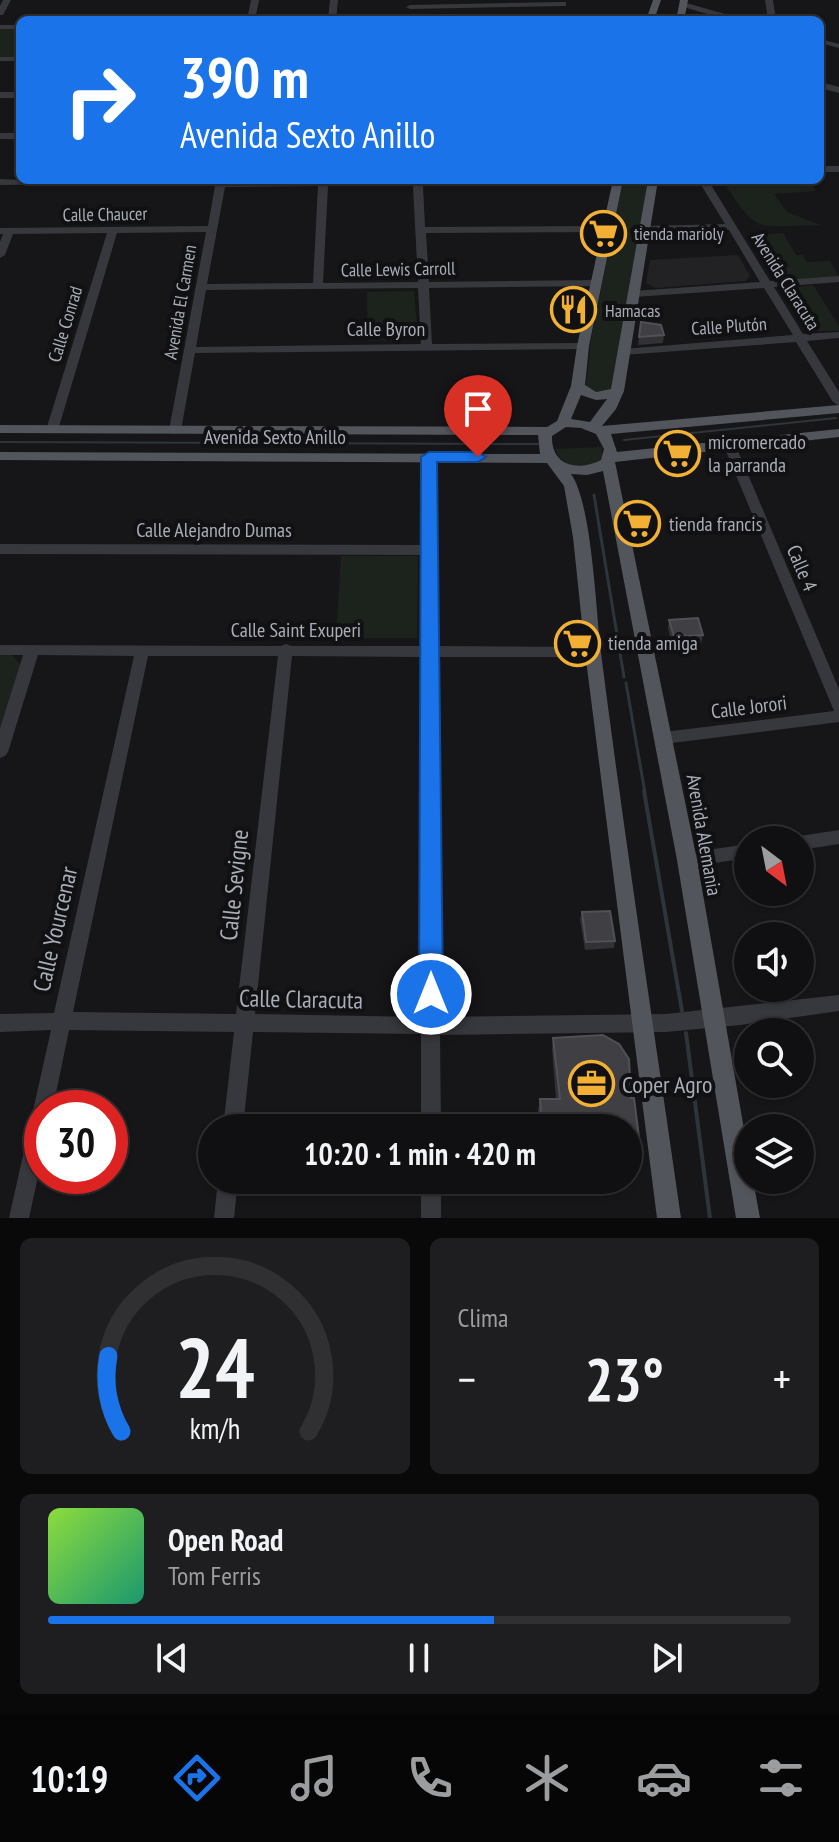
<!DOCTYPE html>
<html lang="es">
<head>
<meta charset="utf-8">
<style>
	:root { --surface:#101012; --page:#1e1e20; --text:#f1f3f6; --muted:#9c9d9f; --line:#303032; --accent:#1a73e8 }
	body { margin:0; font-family:"PT Sans Narrow",sans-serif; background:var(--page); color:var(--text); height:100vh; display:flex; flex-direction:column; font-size:30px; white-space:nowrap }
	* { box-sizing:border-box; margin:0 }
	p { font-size:26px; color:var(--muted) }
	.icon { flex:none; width:44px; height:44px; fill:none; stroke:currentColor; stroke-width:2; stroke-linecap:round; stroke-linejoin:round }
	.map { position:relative; height:1218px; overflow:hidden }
	.sheet { display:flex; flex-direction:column; gap:20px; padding:20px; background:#09090a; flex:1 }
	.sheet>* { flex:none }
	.top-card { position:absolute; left:16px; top:16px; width:808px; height:168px; border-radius:12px; box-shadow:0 2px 6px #0004,0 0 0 2px var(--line); background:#1a73e8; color:#fff; overflow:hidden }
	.needle { width:52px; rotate:148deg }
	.buttons { position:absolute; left:734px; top:826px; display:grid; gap:16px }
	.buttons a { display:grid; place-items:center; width:80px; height:80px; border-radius:50%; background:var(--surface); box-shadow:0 2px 6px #0004,0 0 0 2px var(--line); font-size:40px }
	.speed { position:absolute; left:24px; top:1090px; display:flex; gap:16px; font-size:40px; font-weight:700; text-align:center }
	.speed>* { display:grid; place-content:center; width:104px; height:104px; border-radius:50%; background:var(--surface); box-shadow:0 2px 6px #0004,0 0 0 2px var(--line); line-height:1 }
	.speed .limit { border:12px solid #d22; background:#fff; color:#111 }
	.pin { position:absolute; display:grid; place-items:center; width:68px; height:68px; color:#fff; margin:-82px -34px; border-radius:50% 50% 50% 0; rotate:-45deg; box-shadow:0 0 8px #0007 }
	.pin .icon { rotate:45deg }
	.me { position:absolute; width:88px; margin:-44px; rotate:0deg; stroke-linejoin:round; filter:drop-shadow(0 0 6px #0008) }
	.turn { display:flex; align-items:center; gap:28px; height:168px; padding:0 32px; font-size:36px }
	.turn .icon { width:104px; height:104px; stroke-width:2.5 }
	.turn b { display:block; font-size:56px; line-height:68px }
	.big { font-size:60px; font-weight:700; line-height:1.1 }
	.sheet .widget { flex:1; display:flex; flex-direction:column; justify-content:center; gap:12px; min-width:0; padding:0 28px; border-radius:12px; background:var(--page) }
	.sheet .dial { align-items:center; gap:0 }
	.dial svg { height:208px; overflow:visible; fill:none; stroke:var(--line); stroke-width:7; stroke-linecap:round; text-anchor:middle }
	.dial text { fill:var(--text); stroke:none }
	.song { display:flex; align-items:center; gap:24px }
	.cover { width:96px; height:96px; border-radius:12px; background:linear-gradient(135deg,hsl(90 70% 55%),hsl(160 70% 35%)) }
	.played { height:8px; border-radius:4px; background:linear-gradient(90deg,var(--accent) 60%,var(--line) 60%) }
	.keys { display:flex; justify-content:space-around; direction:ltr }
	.heat { display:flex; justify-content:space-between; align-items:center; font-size:44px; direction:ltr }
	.sheet .tiles { flex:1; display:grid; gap:20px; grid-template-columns:1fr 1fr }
	.widget:last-child { grid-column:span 2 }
	.trip { position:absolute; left:198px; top:1114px; width:444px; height:80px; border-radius:40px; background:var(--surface); box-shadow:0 2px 6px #0004,0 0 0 2px var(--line); font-weight:700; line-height:80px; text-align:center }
	.tab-bar { display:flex; height:128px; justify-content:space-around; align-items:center; background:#060607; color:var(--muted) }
	.tab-bar .icon { width:56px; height:56px }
	.tab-bar .active { color:var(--accent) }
	.tab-bar b { font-size:36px; color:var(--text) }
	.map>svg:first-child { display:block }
	.built { fill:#222225 }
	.green { fill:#1c231d }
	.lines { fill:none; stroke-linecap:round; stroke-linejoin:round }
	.stream-far2 { stroke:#2c353c; stroke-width:2 }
	.stream-far1 { stroke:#2c353c; stroke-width:3 }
	.stream { stroke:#2c353c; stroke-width:4 }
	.minor { fill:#37383d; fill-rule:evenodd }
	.major { fill:#53555c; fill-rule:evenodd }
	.wall { fill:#323236 }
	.building { fill:#3f3f44; stroke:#4f5156; stroke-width:2 }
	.route { fill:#1a73e8; stroke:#114b97; stroke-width:2 }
	.labels { text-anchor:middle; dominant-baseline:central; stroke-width:8; stroke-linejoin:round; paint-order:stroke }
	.far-street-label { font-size:18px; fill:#a8adb8; stroke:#111113 }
	.far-poi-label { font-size:18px; fill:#a8adb8; stroke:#111113; text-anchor:start }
	.street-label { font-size:20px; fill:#a8adb8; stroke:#111113 }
	.poi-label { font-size:20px; fill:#a8adb8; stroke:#111113; text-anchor:start }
	.near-street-label { font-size:24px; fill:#a8adb8; stroke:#111113 }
	.near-poi-label { font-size:24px; fill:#a8adb8; stroke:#111113; text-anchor:start }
</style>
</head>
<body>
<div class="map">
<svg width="839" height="1218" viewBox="0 0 839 1218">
	<rect width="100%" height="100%" fill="#161618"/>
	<polygon class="built" points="738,255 750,276 746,281 655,288 646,283 650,260"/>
	<g class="green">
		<polygon points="20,28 20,58 0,58 0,29"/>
		<polygon points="623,180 648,180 613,389 593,392 586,387 591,340"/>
		<path d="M722,180h88l6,11 -42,3 13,18 33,13c-65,1 -61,11 -98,-45z"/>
		<polygon points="783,233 796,255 802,255 807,262 830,261 839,277 785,280 759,235"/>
		<polygon points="813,285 839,326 839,331 806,331 780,290"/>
		<polygon points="414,291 418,339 368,341 367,292"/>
		<path d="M602,447v11c-15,14 -39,11 -47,-9z"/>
		<polygon points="341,556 418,556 417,638 336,638"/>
		<polygon points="0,653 12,655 20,664 0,728"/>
	</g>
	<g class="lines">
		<g class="stream-far2">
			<polyline points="624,440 836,418"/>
			<polyline points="0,442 538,444"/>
		</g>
		<g class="stream-far1">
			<polyline points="594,495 624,677"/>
			<polyline points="626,683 645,793"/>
		</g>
		<g class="stream">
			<polyline points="644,791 682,1011"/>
			<polyline points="686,1033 710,1218"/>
		</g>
		<g class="minor">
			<polygon points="3,0 11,0 3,15 0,15 0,6"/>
			<polygon points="251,0 259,0 255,20 247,20"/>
			<polygon points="330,0 338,0 336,20 328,20"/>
			<polygon points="765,0 773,0 776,20 768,20"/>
			<polygon points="563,2 566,2 566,6 410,9 406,7 410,5"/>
			<polygon points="683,2 739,18 740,20 728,20 680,6 680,2"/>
			<rect x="0" y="25" width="20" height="4"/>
			<polygon points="820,39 839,44 839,48 820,43"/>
			<rect x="0" y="57" width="20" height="4"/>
			<polygon points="820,82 839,87 839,93 820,88"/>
			<rect x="0" y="92" width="20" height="6"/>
			<rect x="0" y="133" width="20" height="6"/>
			<rect x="820" y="166" width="19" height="6"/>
			<polygon points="0,179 20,180 182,180 177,183 0,185"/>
			<path d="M216,180h404v4l-3,1 -194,1 2,41 184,-1 5,3 -5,3 -183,1 3,49 167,-2 5,3 -5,3 -167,2 3,56 151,-1 6,3 -6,3 -388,4 -14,77 -6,4 -6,-4 37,-198 -89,1 -59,197 -2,3h-8l-2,-3 61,-197 -94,1 -8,21 -5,3v-16l3,-8h-3v-6l208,-2zM318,186l-5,97 -106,1 18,-97zM328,186h85l5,96 -95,1zM418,288l3,56 -225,3 10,-57z"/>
			<polygon points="698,180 708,180 770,281 839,276 839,282 774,287 803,334 839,332 839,338 807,341 839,392 839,406 833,402 796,342 623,355 617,352 623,349 793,335 764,288 634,297 629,294 634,291 760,282 729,230 645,232 640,229 645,226 725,224"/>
			<polygon points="729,440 735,444 839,689 839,722 664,744 659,742 656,738 659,734 664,732 834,711 723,444"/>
			<path d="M429,453l6,4 2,189 156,1 5,1 2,4 -2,4 -5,1h-156l3,360 226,-3 173,-19v16l-99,14 -74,7 -226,3 1,93h-20v-94l-168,-2 -10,96h-20l11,-96 -165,-2 -16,78h-11v50l-13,60h-20l42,-188 -51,2v-18l54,-1 80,-357 -96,-1 -30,97 -3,4 -5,2v-30l23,-73h-23v-10l281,1 5,-2 5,2h131l1,-91 -423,-1v-10l423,1v-88zM148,656h130l-42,358 -163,-2zM292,656l130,1v360l-167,-3z"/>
			<polygon points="839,830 839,844 800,850 800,840 793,840 800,836"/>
			<polygon points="748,844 748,858 687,867 681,865 679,860 681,855 687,853"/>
			<polygon points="218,1180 238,1180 234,1218 214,1218"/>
			<rect x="421" y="1180" width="20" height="38"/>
		</g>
		<g class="major">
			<polygon points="653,0 661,0 654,20 646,20"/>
			<polygon points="680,0 688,0 684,20 676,20"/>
			<path d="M613,180h10l-34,166 -4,39 11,7 15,-3 37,-209h10l-34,211 -8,18 -14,17 237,-21v8l-228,21 6,18 222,-23v8l-224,25 82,398 51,292v28h5l7,38h-24l-59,-358 -74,-389 -16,4 -16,-1c21,29 25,138 30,179 24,188 53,377 80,565h-24l-72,-566 -12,-115 -9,-51 -17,-23 -547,-3v-8l540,2 -2,-19 -538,-2v-8l547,2 10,-6 14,-35 6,-40zM581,395l15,5 11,-1 -17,23 -19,-3zM566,427l15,1 15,6 8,15 -3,11c-23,12 -50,6 -49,-24z"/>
		</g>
	</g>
	<g class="wall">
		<polygon points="641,322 664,335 663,343 638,345"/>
		<polygon points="669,620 703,635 701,644 672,645 668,628"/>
		<polygon points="582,912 615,941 614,948 585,950 580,919"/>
		<polygon points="553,1038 631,1098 641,1153 638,1164 628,1164 628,1128 539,1128 538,1110 540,1099 556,1099 552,1050"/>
	</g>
	<g class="building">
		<polygon points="641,322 661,325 664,335 639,337"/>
		<polygon points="698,618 703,635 674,637 669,620"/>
		<polygon points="610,911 615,941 586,942 582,912"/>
		<polygon points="603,1035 619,1044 629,1059 631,1098 634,1098 641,1153 628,1153 628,1128 542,1128 540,1099 560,1099 553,1038"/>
	</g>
	<polygon class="route" points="429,452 478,452 486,457 478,462 437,462 443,994 439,1002 431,1005 422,1002 419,994 421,457"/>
	<defs>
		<symbol id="supermarket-ring" viewBox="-11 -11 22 22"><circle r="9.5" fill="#111113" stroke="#f2b134" stroke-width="1.5"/><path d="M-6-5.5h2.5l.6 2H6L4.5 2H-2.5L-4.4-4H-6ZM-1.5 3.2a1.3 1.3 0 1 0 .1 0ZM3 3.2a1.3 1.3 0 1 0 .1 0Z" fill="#f2b134"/></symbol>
		<symbol id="restaurant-ring" viewBox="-11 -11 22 22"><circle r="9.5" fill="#111113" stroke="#f2b134" stroke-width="1.5"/><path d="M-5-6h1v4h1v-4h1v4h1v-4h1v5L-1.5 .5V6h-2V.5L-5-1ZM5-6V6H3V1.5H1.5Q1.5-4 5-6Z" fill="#f2b134"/></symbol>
		<symbol id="office-ring" viewBox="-11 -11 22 22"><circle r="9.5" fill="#111113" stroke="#f2b134" stroke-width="1.5"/><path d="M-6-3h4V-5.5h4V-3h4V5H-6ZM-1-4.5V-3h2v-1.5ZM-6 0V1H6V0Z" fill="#f2b134"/></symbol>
	</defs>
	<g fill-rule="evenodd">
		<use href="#supermarket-ring" x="578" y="208" width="51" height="51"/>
		<use href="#restaurant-ring" x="548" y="284" width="51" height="51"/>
		<use href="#supermarket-ring" x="652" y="428" width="51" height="51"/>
		<use href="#supermarket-ring" x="612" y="498" width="51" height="51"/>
		<use href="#supermarket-ring" x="552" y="618" width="51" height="51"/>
		<use href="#office-ring" x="566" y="1058" width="51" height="51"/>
	</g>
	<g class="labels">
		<g class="far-street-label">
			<text transform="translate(105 214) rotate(-1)">Calle Chaucer</text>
			<text transform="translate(398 269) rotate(-1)">Calle Lewis Carroll</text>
			<text transform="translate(786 281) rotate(58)">Avenida Claracuta</text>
			<text transform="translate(180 302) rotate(-80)">Avenida El Carmen</text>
			<text transform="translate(65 324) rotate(-73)">Calle Conrad</text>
			<text transform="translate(729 326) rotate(-4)">Calle Plutón</text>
		</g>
		<g class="far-poi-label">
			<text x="634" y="233">tienda marioly</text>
			<text x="605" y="310">Hamacas</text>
		</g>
		<g class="street-label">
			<text x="386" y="329">Calle Byron</text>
			<text x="275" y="437">Avenida Sexto Anillo</text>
			<text x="214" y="530">Calle Alejandro Dumas</text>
			<text transform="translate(802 568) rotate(67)">Calle 4</text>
			<text x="296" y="630">Calle Saint Exuperi</text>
			<text transform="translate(749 707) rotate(-7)">Calle Jorori</text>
			<text transform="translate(704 835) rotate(80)">Avenida Alemania</text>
		</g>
		<g class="poi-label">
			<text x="708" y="442">micromercado<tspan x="708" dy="23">la parranda</tspan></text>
			<text x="669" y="524">tienda francis</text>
			<text x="608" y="643">tienda amiga</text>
		</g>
		<g class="near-street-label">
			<text transform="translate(234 885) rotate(-84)">Calle Sevigne</text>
			<text transform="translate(55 929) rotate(-77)">Calle Yourcenar</text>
			<text transform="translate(301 999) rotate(1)">Calle Claracuta</text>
		</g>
		<g class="near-poi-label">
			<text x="622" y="1084">Coper Agro</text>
		</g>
	</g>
</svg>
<div class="buttons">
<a><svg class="needle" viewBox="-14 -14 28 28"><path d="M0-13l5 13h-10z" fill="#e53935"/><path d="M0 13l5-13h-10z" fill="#9c9d9f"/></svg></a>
<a><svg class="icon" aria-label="sound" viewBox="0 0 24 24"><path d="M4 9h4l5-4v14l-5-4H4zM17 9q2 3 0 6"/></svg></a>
<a><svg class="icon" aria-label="search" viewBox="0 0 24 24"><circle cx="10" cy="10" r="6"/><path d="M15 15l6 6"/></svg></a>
<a><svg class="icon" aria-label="layers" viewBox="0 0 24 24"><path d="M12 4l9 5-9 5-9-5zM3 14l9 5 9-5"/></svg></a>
</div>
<div class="speed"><div class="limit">30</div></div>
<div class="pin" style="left:478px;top:457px;background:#d93025"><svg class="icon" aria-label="arrive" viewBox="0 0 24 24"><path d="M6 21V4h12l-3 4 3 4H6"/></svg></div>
<svg class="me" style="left:431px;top:994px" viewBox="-20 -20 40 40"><circle r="17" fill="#1a73e8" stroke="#fff" stroke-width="3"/><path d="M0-11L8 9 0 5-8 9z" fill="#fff"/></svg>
<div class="trip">10:20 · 1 min · 420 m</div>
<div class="top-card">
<div class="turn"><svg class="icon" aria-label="right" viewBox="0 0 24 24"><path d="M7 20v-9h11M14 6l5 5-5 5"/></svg><div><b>390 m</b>Avenida Sexto Anillo</div></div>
</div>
</div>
<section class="sheet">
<div class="tiles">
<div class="widget dial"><svg viewBox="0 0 100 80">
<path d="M14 69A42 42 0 1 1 86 69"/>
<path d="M14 69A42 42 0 0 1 9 40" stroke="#1a73e8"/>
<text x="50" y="56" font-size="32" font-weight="700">24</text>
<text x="50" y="72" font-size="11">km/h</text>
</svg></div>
<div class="widget"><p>Clima</p>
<div class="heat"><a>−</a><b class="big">23°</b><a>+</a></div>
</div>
<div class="widget">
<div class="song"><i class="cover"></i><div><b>Open Road</b><p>Tom Ferris</p></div></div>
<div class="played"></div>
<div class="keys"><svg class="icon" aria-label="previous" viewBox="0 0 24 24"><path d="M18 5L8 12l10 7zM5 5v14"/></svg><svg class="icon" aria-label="pause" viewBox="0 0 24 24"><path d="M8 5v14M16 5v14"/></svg><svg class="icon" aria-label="next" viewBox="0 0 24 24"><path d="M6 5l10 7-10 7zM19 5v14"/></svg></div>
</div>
</div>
</section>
<nav class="tab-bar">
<b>10:19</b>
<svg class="icon active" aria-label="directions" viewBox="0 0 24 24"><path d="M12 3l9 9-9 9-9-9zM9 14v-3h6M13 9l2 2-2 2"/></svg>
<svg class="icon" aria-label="music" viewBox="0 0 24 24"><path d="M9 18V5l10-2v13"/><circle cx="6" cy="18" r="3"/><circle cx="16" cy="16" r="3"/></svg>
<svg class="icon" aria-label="phone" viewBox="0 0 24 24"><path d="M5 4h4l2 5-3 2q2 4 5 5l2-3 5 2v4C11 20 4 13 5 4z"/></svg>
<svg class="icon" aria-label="climate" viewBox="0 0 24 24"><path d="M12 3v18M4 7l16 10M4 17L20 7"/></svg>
<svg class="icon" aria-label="car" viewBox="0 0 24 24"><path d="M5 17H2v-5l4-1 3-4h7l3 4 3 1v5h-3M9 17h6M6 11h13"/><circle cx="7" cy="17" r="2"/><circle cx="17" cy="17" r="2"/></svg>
<svg class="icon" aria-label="filters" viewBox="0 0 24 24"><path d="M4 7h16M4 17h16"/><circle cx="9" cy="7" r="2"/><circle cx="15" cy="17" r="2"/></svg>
</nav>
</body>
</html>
